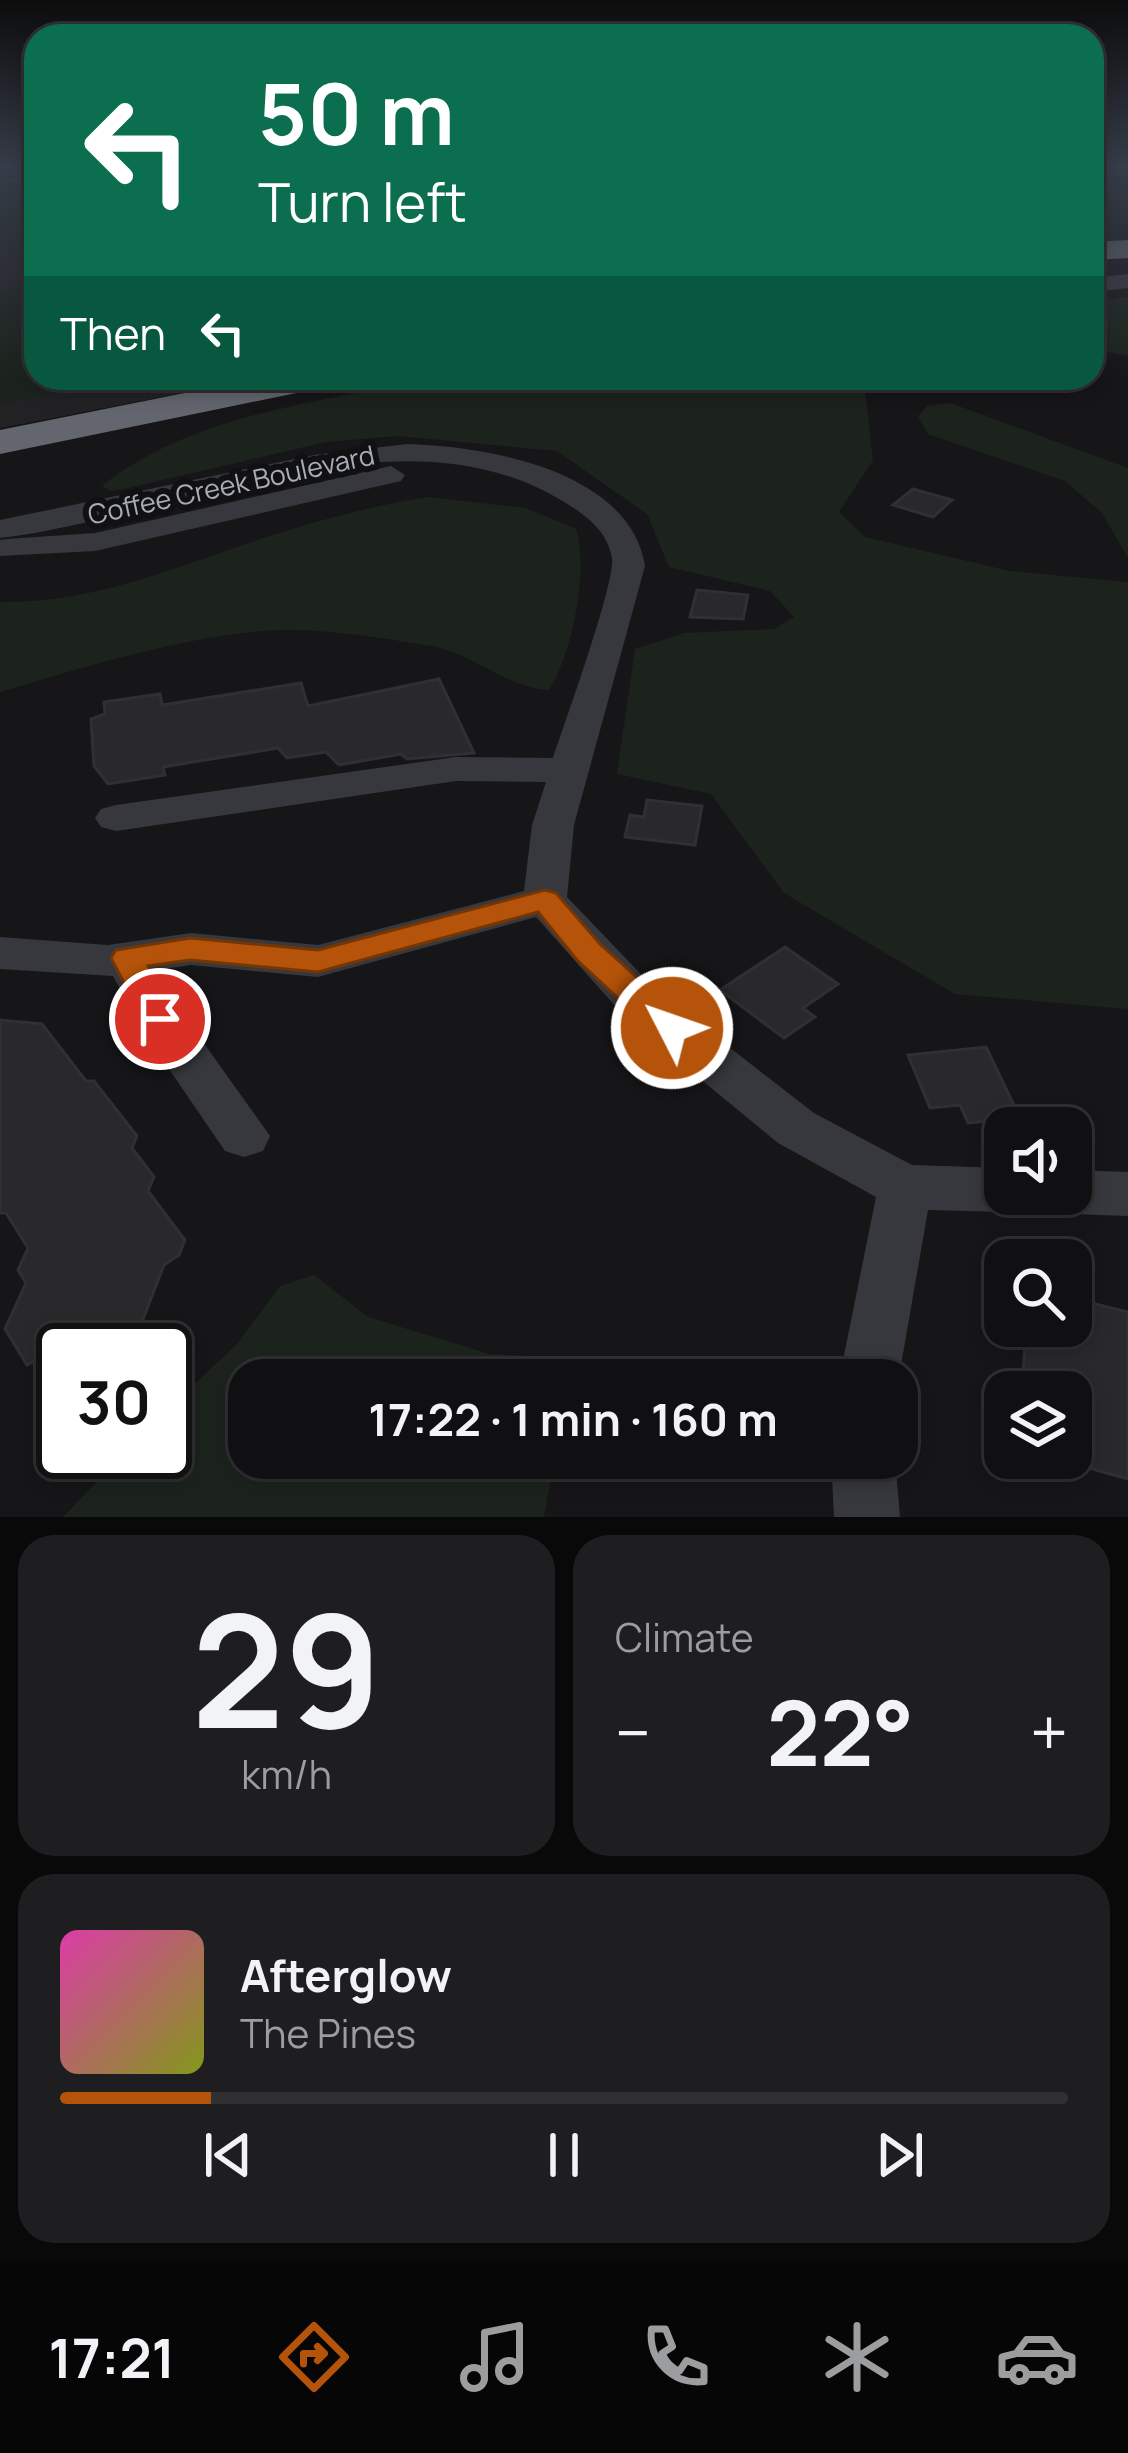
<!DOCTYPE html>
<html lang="en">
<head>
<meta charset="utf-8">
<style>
	:root { --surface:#101012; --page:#1e1e20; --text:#f1f3f6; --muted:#9c9d9f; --line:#303032; --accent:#b45309 }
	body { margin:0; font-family:Manrope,sans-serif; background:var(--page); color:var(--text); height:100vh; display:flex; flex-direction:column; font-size:45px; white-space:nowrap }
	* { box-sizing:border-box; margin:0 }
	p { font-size:39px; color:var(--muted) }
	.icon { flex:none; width:66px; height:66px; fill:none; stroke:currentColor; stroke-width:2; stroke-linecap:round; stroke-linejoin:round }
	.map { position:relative; height:1517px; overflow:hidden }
	.details { display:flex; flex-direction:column; gap:18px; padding:18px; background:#09090a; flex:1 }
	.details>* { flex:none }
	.hud { position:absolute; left:24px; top:24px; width:1080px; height:366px; border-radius:36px; box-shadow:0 6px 18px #0003,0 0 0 3px var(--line); background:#0b6e4f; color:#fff; overflow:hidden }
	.buttons { position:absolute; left:984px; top:1107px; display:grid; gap:24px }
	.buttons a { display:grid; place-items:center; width:108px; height:108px; border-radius:24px; background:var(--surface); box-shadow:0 6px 18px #0003,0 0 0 3px var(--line); font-size:60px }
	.speed { position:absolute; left:36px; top:1323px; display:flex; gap:24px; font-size:60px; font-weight:700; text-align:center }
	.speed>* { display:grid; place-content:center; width:156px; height:156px; border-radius:50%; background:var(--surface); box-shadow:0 6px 18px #0003,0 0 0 3px var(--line); line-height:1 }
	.speed .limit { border:6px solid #111; border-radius:18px; background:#fff; color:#111 }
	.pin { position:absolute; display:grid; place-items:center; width:102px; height:102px; color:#fff; margin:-51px; border:6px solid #fff; border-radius:50%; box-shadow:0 3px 12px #0007 }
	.me { position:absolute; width:132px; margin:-66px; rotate:311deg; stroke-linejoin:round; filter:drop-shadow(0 0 9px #0008) }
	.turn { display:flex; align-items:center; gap:42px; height:252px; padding:0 36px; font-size:54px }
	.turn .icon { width:156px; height:156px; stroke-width:2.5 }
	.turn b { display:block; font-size:84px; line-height:102px }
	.then { display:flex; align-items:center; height:114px; padding:0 36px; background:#0003; gap:24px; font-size:45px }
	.big { font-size:90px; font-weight:700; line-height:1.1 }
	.details .card { flex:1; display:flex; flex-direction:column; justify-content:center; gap:18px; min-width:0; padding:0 42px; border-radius:36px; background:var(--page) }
	.details .dial { align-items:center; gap:0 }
	.dial b { font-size:156px; line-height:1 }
	.song { display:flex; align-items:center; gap:36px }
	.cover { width:144px; height:144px; border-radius:18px; background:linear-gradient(135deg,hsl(320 70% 55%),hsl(70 70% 35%)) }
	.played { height:12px; border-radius:6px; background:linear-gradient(90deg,var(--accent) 15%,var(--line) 15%) }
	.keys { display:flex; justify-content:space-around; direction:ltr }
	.heat { display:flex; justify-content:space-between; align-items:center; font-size:66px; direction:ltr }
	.details .tiles { flex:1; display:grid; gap:18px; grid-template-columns:1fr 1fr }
	.card:last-child { grid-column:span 2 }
	.trip { position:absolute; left:228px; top:1359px; width:690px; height:120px; border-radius:36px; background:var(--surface); box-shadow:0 6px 18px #0003,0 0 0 3px var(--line); font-weight:700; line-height:120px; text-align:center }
	.dock { display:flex; height:192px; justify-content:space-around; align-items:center; background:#060607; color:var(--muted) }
	.dock .icon { width:84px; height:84px }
	.dock .on { color:var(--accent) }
	.dock b { font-size:54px; color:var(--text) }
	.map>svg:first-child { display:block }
	.built { fill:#222225 }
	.green { fill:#1c231d }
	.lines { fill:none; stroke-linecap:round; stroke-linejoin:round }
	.stream { stroke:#2c353c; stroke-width:4.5 }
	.building { fill:#29292c; stroke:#303034; stroke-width:3 }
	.minor { fill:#37383d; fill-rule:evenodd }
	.highway { fill:#63666e; fill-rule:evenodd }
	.route { fill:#b45309; stroke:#753606; stroke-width:3 }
	.labels { text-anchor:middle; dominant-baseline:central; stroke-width:12; stroke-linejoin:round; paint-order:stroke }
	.far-street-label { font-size:27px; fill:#a8adb8; stroke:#111113 }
</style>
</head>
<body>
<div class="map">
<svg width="1128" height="1517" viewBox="0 0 1128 1517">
	<rect width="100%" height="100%" fill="#161618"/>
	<polygon class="built" points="0,165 36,165 36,378 261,378 0,428"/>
	<g class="green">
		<polygon points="0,165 36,165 36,378 130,378 0,404 0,296 16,286 27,262 0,249"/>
		<polygon points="1128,297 1128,356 1092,349 1092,302"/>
		<path d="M433,378h443l-11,11 8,71 -34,52 26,25 145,34 118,11v427l-173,-15 -171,-101 -73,-99 -94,-20 18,-125 49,-16 90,-4 20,-12 -24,-26 -101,-24 -22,-53 -90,-63 -160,-15 -71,6 -202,47 -14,2 -8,-5c91,-73 221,-84 331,-108z"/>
		<polygon points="950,403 1128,468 1128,558 1102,513 1065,481 928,434 918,417 927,406"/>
		<path d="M428,497l98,11 50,21c13,41 -4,125 -27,161 -42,-2 -76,-37 -118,-44 -48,-8 -96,-16 -145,-16 -81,0 -207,38 -286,62v-90c97,2 185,-39 276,-68 50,-16 101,-29 152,-37z"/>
		<polygon points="314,1275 368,1317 490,1354 526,1356 550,1380 249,1380 249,1458 555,1458 544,1517 63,1517 126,1452 165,1452 165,1412 238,1343 280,1286"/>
	</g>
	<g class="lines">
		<polyline class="stream" points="0,181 36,179"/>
	</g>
	<g class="building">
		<polygon points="913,489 952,500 933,517 893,505"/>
		<polygon points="697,590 748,595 743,619 690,617"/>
		<polygon points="439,679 474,753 407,759 401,754 339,765 326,752 287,758 278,748 163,767 165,775 108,784 94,766 91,719 105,714 104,702 160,694 162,705 301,683 308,706"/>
		<polygon points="647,800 702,806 695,845 625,837 630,815 644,817"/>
		<polygon points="785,947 838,984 803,1008 815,1017 784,1038 720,990"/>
		<polygon points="0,1020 42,1024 86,1081 94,1081 137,1136 132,1148 154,1177 148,1191 185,1240 179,1255 164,1265 131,1350 63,1350 63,1359 42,1357 27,1365 5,1329 26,1283 18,1270 28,1248 6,1213 0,1213"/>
		<polygon points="986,1047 1020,1118 968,1123 960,1105 930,1108 908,1055"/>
		<polygon points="1071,1298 1128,1312 1128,1479 1071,1463 1071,1392 1022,1392 1026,1326 1071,1326"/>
	</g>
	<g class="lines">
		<g class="minor">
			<polygon points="1128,274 1128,288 1092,292 1092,278"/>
			<path d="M407,444c78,2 223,26 238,122l-71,259 -7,72 91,95 156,121 98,52 93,3v26h25l-6,12 -19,6 -77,-2 -31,178v-8h-58l37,-183 -98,-54 -154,-127 -88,-99 -218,60 -127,-12 -34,5 21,37 92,129 -7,15 -19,6 -19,-6 -82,-120 -30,-55 -113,-7v-32l108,8 83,-12 127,12 206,-54 8,-66 14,-43 -90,-1 -340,50 -15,-4 -6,-9 6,-9 15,-4 340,-48 97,1c11,-33 63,-177 59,-200 -5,-29 -29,-45 -53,-59 -163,-96 -386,19 -559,39v-18l314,-65z"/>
			<polygon points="391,466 405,475 401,481 95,551 0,556 0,540 7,539 95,533"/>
			<polygon points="1071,1170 1128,1172 1128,1216 1071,1214 1052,1208 1045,1194 1071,1194"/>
			<polygon points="831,1458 895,1458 900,1517 834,1517"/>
		</g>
		<g class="highway">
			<polygon points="1128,240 1128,258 1092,260 1092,242"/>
			<polygon points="260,378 335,378 329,386 316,389 0,454 0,430"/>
		</g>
	</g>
	<linearGradient id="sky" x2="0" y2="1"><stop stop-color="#0c0c0d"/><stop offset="0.44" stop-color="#363c48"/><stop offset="1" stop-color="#363c48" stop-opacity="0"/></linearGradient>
	<rect width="1128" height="378" fill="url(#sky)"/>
	<polygon class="route" points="545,890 556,893 600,944 684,1020 689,1028 684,1037 672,1041 660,1037 577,960 538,912 318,972 190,960 148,966 177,1019 172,1028 160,1032 148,1028 111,958 116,950 190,938 318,950"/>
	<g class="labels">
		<g class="far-street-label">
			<text transform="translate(231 484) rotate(-12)">Coffee Creek Boulevard</text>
		</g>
	</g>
</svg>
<div class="buttons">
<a><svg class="icon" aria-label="sound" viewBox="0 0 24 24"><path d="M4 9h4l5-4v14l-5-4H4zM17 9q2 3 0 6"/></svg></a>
<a><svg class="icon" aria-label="search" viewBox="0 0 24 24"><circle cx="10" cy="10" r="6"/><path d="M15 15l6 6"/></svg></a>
<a><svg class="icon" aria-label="layers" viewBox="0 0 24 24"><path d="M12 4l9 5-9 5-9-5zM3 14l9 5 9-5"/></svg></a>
</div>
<div class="speed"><div class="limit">30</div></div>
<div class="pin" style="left:160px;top:1019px;background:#d93025"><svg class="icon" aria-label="arrive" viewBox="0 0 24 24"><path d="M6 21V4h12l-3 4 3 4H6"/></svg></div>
<svg class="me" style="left:672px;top:1028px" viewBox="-20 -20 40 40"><circle r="17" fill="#b45309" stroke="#fff" stroke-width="3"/><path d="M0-11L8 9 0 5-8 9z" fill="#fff"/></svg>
<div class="trip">17:22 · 1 min · 160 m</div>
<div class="hud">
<div class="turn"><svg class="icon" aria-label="left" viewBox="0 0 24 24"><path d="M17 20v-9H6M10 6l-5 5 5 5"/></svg><div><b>50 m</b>Turn left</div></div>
<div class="then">Then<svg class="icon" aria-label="left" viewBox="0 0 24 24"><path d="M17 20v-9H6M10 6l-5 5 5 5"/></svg></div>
</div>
</div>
<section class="details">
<div class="tiles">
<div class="card dial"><b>29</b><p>km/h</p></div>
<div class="card"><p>Climate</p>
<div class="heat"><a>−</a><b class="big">22°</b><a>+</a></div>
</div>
<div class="card">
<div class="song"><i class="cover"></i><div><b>Afterglow</b><p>The Pines</p></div></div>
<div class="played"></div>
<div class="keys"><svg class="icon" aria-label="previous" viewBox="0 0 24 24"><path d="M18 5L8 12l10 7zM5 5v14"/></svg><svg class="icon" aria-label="pause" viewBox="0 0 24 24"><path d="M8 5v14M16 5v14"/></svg><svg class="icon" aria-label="next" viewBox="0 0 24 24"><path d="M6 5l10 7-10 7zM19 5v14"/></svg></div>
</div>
</div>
</section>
<nav class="dock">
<b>17:21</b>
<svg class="icon on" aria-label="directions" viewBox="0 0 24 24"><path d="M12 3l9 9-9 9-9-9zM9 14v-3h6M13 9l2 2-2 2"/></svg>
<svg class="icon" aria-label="music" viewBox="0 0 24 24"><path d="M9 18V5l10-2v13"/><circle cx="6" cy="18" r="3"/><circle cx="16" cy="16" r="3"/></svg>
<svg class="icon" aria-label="phone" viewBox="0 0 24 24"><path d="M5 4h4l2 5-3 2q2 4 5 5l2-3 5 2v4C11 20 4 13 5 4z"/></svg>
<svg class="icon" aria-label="climate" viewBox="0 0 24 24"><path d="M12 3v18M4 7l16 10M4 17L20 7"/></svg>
<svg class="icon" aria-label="car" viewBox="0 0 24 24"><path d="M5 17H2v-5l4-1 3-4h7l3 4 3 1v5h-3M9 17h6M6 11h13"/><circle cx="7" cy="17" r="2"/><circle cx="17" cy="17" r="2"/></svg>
</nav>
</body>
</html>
